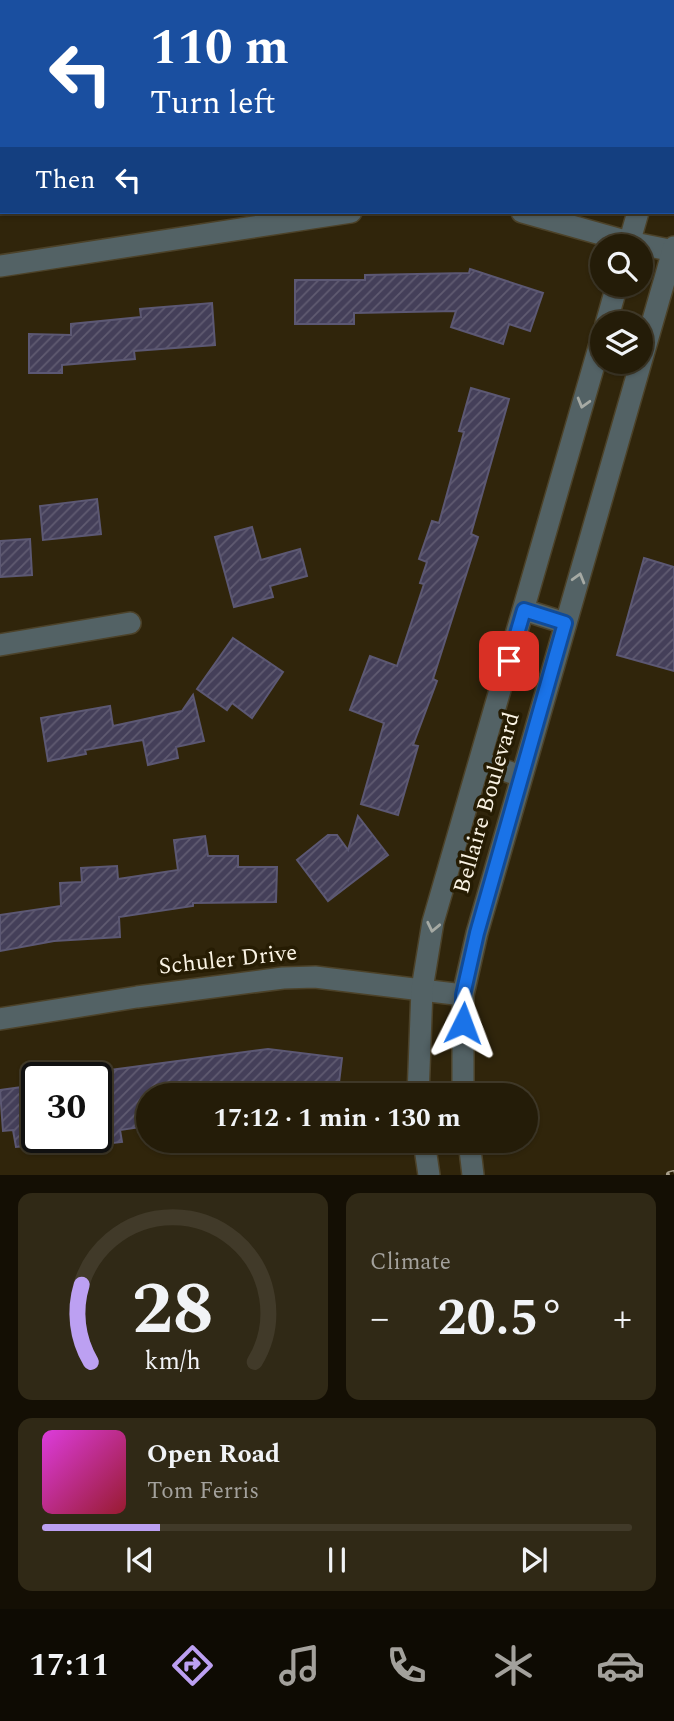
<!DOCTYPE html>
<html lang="en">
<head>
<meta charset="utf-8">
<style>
	:root { --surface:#241c08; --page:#302916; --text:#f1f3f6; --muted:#a3a19c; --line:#413a29; --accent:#bca0f2 }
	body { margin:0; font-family:Spectral,serif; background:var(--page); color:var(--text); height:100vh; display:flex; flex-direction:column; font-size:26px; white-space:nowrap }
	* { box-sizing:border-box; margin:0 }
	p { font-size:23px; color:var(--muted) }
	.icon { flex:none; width:38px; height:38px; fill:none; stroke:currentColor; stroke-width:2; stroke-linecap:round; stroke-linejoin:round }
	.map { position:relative; height:1175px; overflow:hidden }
	.drawer { display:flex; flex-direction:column; gap:18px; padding:18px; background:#140f04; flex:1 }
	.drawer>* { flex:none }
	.banner { position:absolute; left:0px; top:0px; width:676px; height:214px; box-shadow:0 2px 5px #0004,0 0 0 2px var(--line); background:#1a4fa0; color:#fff; overflow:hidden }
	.tools { position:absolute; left:590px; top:234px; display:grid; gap:14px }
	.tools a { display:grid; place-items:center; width:63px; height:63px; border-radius:50%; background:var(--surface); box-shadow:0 2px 5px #0004,0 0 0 2px var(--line); font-size:35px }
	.speed { position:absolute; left:21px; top:1062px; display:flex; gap:14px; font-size:35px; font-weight:700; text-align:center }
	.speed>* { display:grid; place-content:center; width:91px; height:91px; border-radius:50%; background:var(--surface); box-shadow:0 2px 5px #0004,0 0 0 2px var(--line); line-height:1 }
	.speed .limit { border:4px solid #111; border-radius:10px; background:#fff; color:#111 }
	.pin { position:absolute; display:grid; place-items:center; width:60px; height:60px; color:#fff; margin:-30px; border-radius:14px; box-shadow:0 4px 10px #0006 }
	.me { position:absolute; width:77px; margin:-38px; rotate:3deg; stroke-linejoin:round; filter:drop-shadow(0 0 5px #0008) }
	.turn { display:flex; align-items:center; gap:24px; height:147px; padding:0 35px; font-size:32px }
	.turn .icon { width:91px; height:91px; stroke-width:2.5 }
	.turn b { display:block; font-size:49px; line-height:60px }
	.then { display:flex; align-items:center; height:66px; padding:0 35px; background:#0003; gap:14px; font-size:26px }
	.big { font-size:52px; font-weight:700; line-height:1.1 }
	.drawer .tile { flex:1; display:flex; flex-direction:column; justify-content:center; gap:10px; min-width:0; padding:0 24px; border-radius:14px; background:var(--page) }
	.drawer .dial { align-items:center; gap:0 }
	.dial svg { height:182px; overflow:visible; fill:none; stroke:var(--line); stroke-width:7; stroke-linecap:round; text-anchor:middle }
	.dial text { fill:var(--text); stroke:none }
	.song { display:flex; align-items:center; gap:21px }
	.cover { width:84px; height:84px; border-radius:10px; background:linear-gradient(135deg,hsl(300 70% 55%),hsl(350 70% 35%)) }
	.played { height:7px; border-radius:4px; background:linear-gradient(90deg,var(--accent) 20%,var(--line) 20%) }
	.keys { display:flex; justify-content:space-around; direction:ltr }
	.heat { display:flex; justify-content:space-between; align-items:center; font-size:38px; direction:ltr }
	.drawer .tiles { flex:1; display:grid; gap:18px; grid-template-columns:1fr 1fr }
	.tile:last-child { grid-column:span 2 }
	.trip { position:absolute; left:136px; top:1083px; width:402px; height:70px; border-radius:35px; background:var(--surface); box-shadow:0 2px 5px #0004,0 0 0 2px var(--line); font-weight:700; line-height:70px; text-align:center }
	.dock { display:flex; height:112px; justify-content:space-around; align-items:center; background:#0e0b03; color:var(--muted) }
	.dock .icon { width:49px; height:49px }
	.dock .on { color:var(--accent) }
	.dock b { font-size:32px; color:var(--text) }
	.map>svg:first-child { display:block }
	.building { fill:url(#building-hatch); stroke:#5c5873; stroke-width:2 }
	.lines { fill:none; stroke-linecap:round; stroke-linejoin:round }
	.minor-casing { stroke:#4c4229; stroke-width:24 }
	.minor { stroke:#536265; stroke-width:21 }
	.rail-casing { stroke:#a89f8b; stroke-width:8 }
	.rail { stroke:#261c03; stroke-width:5; stroke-dasharray:16; stroke-linecap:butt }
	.oneway { stroke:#a6aaa4 }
	.route-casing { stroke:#114b97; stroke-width:18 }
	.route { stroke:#1a73e8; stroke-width:12 }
	.labels { text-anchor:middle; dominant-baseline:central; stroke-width:7; stroke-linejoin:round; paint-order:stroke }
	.street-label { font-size:23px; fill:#faf3e4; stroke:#261c03 }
</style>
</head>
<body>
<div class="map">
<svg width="674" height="1175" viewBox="0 0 674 1175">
	<defs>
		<pattern id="building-hatch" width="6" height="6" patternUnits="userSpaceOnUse" patternTransform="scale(1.75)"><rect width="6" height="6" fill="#443f59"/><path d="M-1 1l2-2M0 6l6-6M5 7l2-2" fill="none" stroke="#605b71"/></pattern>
	</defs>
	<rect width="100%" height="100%" fill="#30250b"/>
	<g class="building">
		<polygon points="470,269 543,293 530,331 509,324 503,344 451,327 456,311 354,313 354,324 295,324 295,280 365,280 365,275 469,273"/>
		<polygon points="212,303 215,345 134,351 135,359 62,365 62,373 29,373 29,334 71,335 71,324 141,317 140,309"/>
		<polygon points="471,388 509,399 471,534 478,537 433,679 437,681 413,745 418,746 398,815 361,804 384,723 350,710 370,656 397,666 424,584 420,583 427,562 419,559 432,521 439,523 464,432 459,431"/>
		<polygon points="97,499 101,534 43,540 40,506"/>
		<polygon points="252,527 261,560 300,549 307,576 270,586 273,597 234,607 215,537"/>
		<polygon points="30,539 32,575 0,577 0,541"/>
		<polygon points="644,558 674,567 674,671 617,655"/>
		<polygon points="233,638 283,672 252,718 232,703 227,710 197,689"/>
		<polygon points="193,695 204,741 176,747 178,758 148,765 143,740 85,750 86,754 48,761 41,718 110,706 113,726 182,711"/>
		<polygon points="358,816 388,855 328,901 297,860 328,835 337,835 348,850"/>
		<polygon points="205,836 208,856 238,856 238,867 277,867 276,902 193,903 193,906 119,917 120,937 54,941 0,951 0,915 61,906 60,883 82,882 81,868 117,866 118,879 178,870 174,840"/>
		<polygon points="268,1049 342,1058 338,1091 257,1082 258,1094 217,1096 216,1089 177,1096 149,1096 149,1100 138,1102 141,1127 120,1130 122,1142 96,1145 96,1072"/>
		<polygon points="37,1085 37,1145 16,1147 13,1130 3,1131 0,1090"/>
	</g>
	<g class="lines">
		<defs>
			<g id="minor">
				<polyline points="674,92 674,91"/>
				<polyline points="522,212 629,242 674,251"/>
				<polyline points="628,247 638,212"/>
				<polyline points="0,266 351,212"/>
				<polyline points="606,324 617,285"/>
				<polyline points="524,610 565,623"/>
				<polyline points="0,645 130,623"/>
				<polyline points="480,762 521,776"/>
				<polyline points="0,1019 137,997 283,978 315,977 463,995"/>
				<polyline points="418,1096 422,989 433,922 602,337"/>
				<polyline points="463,1096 463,995 477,933 674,247"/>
				<polyline points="424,1141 429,1175"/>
				<polyline points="469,1141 473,1175"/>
			</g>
		</defs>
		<use href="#minor" class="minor-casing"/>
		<use href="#minor" class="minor"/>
		<defs>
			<polyline id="rail" points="670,1175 674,1174"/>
		</defs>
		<use href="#rail" class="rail-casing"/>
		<use href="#rail" class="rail"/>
	</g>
	<defs><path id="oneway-chevron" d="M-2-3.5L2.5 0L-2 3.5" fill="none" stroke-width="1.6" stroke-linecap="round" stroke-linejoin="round" transform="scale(1.75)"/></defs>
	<g class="oneway">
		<use href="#oneway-chevron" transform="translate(583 403) rotate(106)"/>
		<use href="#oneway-chevron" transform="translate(579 578) rotate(-74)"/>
		<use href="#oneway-chevron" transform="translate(433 927) rotate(102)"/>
	</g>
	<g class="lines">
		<defs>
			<polyline id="route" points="463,1023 463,995 477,933 565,623 524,610 509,661"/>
		</defs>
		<use href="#route" class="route-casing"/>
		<use href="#route" class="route"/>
	</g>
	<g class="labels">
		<g class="street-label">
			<text transform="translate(487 803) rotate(-74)">Bellaire Boulevard</text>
			<text transform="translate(228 960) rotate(-6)">Schuler Drive</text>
		</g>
	</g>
</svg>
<div class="tools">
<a><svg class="icon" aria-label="search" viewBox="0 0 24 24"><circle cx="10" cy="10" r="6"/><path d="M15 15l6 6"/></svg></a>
<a><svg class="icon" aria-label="layers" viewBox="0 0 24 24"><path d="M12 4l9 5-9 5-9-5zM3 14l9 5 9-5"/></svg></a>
</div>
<div class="speed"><div class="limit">30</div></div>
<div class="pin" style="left:509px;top:661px;background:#d93025"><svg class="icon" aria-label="arrive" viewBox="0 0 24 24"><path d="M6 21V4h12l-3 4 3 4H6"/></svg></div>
<svg class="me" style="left:463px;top:1023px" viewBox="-20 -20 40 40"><path d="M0-17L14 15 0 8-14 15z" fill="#1a73e8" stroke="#fff" stroke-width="4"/></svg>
<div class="trip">17:12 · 1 min · 130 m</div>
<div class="banner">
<div class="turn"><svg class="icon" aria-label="left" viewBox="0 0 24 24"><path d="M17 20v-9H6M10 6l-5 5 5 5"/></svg><div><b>110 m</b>Turn left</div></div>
<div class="then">Then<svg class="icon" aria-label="left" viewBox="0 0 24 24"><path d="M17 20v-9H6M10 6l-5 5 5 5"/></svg></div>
</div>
</div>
<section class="drawer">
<div class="tiles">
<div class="tile dial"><svg viewBox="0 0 100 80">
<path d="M14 69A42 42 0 1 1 86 69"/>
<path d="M14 69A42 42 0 0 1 10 35" stroke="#bca0f2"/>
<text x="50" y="56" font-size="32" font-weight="700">28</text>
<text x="50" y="72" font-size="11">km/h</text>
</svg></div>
<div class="tile"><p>Climate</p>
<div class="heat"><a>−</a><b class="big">20.5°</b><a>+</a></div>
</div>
<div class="tile">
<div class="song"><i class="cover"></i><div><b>Open Road</b><p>Tom Ferris</p></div></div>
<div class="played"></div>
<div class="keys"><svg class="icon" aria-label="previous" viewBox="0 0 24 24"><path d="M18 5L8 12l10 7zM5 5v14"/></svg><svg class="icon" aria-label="pause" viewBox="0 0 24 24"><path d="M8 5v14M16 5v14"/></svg><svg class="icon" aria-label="next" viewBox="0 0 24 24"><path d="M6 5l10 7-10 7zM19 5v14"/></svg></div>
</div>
</div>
</section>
<nav class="dock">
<b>17:11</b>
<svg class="icon on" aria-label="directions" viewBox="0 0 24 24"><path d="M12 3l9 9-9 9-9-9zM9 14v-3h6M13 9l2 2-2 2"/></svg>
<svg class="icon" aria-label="music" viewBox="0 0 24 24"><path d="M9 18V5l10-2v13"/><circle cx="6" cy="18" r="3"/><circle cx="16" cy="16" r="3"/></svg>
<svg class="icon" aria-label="phone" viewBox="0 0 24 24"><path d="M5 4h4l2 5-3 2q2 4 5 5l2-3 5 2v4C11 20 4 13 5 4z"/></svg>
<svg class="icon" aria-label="climate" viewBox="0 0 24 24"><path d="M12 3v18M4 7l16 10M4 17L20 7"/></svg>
<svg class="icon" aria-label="car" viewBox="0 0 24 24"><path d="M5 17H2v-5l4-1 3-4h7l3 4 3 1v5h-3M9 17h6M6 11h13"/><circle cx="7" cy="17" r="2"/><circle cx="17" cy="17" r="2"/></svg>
</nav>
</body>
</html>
